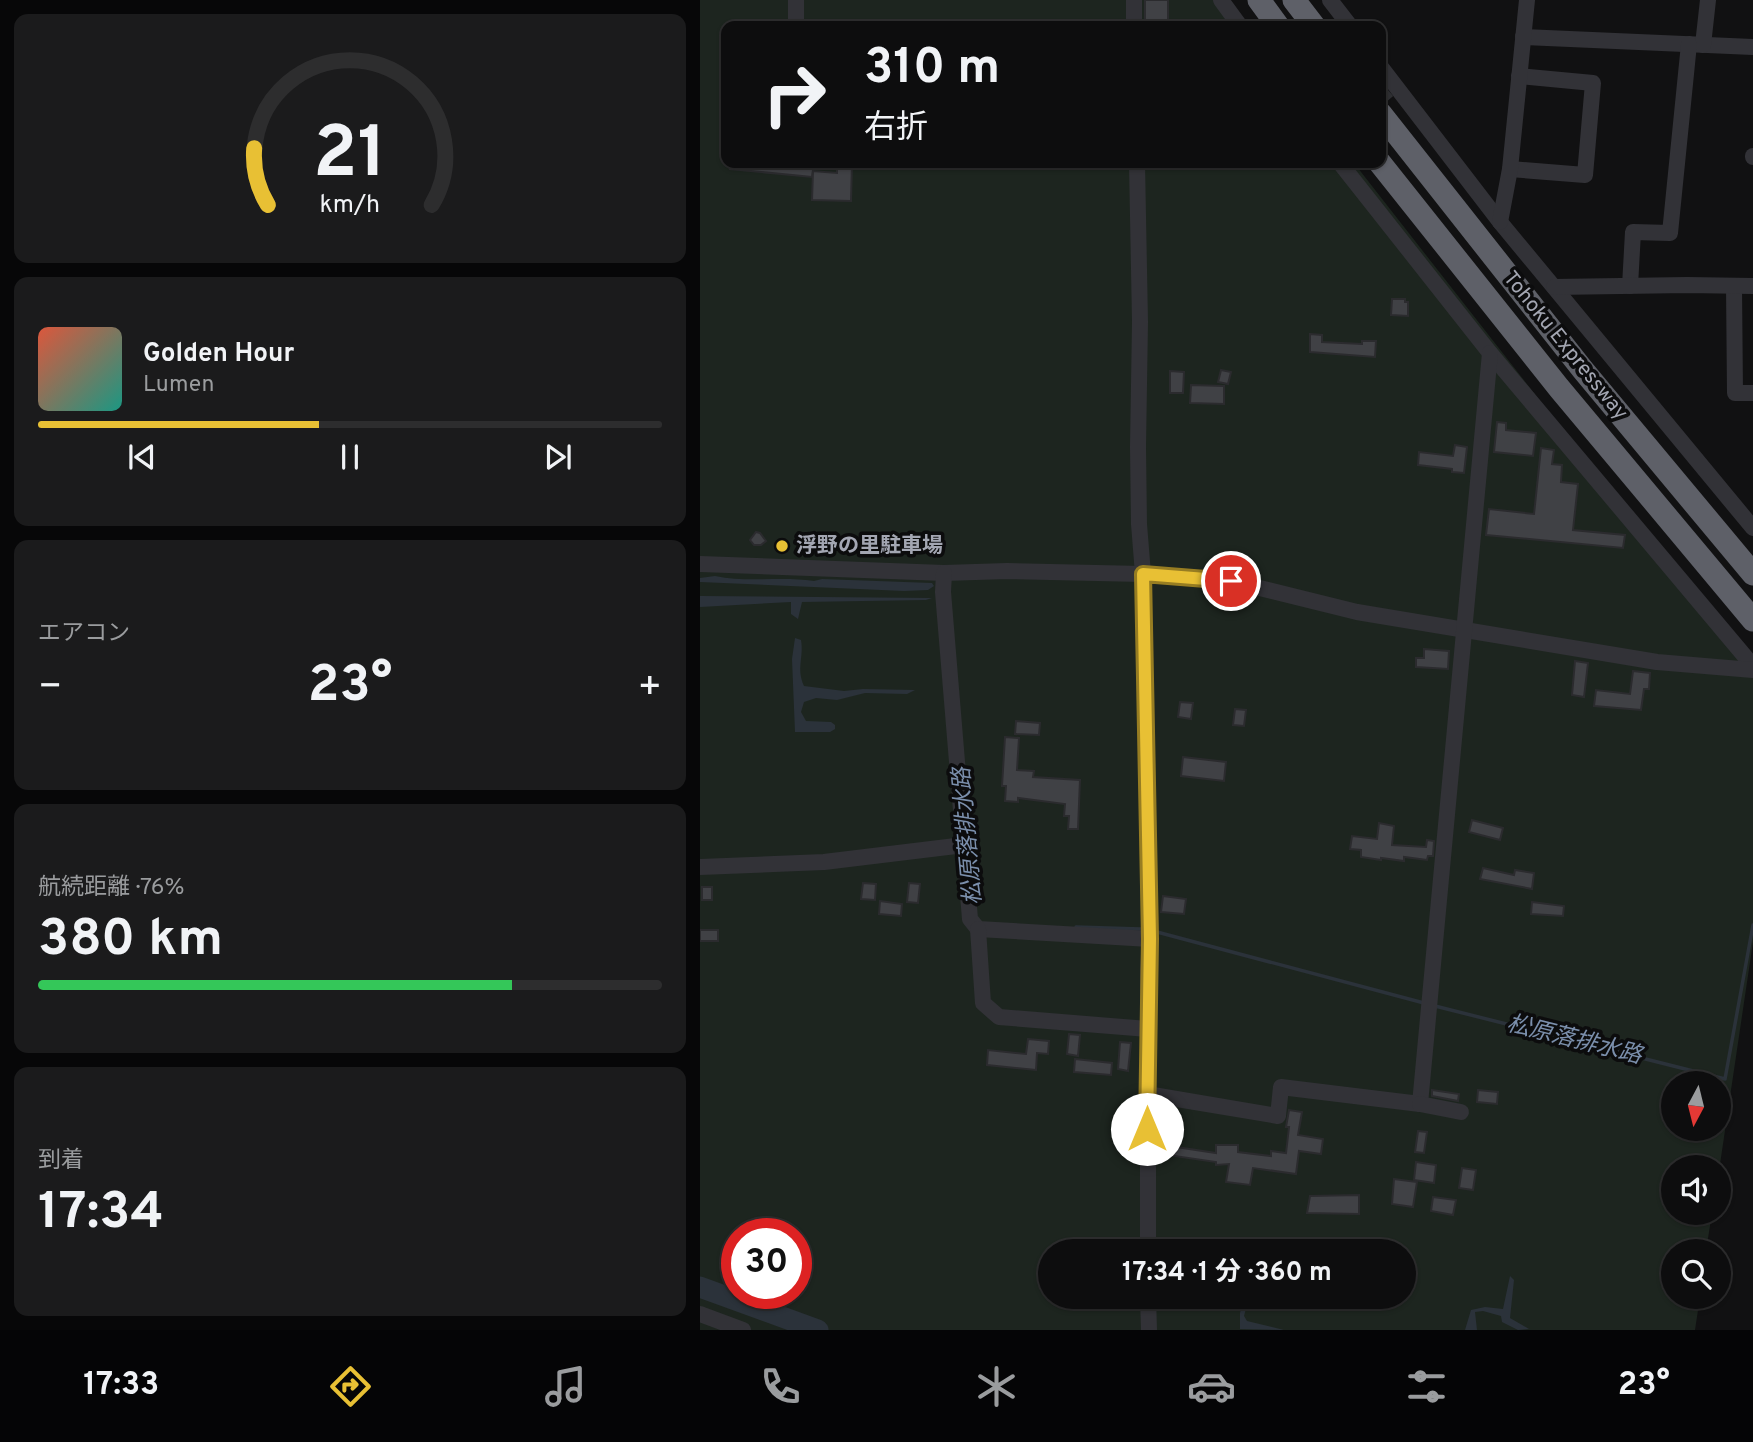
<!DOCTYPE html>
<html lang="ja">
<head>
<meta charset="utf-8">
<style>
	:root { --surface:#0d0d0e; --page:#1b1b1c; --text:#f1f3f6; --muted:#9a9c9e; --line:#2d2d2e; --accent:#e8c034 }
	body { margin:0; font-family:Overpass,"Noto Sans JP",sans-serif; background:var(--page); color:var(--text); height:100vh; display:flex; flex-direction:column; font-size:26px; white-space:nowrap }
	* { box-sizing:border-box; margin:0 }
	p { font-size:23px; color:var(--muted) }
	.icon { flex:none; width:38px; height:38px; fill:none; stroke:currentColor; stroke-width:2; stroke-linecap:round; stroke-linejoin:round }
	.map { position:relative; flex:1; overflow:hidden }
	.side { display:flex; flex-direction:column; gap:14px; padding:14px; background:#070708; width:700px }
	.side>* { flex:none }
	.hud { position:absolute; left:21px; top:21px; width:665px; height:147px; border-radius:14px; box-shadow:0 2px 5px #0004,0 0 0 2px var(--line); background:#0d0d0e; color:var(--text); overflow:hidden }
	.needle { width:46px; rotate:187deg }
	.tools { position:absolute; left:961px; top:1071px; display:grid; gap:14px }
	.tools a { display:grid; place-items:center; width:70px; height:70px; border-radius:50%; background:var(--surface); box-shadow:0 2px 5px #0004,0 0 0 2px var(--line); font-size:35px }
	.speed { position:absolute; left:21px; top:1218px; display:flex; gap:14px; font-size:35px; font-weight:700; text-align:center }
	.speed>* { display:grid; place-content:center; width:91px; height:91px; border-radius:50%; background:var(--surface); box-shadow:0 2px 5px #0004,0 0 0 2px var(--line); line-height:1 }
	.speed .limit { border:10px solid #d22; background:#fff; color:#111 }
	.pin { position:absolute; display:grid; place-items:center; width:60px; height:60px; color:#fff; margin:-30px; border:4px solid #fff; border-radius:50%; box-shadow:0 2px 7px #0007 }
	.me { position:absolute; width:77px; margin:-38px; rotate:0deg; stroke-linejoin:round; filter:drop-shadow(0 0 5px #0008) }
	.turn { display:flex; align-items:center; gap:24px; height:147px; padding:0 28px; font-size:32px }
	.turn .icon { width:91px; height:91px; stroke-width:2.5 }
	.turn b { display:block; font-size:49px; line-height:60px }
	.big { font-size:52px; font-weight:700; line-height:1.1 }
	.side .tile { flex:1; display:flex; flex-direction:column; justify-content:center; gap:10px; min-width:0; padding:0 24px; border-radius:14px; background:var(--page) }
	.side .dial { align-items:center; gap:0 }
	.dial svg { height:182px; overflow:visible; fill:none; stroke:var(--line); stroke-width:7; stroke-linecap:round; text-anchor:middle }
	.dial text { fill:var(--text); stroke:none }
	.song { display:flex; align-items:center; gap:21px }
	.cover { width:84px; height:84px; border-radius:10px; background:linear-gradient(135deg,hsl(10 70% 55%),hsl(170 70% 35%)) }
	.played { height:7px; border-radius:4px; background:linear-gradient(90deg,var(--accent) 45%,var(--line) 45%) }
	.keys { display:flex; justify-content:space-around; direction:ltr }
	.heat { display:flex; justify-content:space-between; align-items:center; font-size:38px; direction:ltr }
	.charge { height:10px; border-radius:5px; background:linear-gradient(90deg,#34c759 76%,var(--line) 0) }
	.trip { position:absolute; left:338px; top:1239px; width:378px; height:70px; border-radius:35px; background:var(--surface); box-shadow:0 2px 5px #0004,0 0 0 2px var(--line); font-weight:700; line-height:70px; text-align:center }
	.menu { display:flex; height:112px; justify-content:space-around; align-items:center; background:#050506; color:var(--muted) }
	.menu .icon { width:49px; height:49px }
	.menu .on { color:var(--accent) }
	.menu b { font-size:32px; color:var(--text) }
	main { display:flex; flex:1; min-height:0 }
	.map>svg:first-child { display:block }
	.green { fill:#1d251f; fill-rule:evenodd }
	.water { fill:#2b323a }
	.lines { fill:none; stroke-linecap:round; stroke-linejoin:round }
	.stream { stroke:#2b323a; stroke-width:3.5 }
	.river { stroke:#2b323a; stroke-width:21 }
	.building { fill:#404145; stroke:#2b2b2e; stroke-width:2 }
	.minor-tunnel { stroke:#2e2f32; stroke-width:16; stroke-dasharray:16 8; stroke-linecap:butt }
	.minor { stroke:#323237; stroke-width:16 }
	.highway { stroke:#5e6068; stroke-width:23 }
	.route-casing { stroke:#977d22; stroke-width:18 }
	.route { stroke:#e8c034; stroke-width:12 }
	.poi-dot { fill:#e8c034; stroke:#0c0c0d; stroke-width:2.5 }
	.labels { text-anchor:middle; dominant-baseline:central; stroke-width:7; stroke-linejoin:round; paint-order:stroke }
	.street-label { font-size:21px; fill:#a3a6b2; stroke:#0c0c0d }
	.poi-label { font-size:21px; font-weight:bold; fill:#a3a6b2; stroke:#0c0c0d; text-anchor:start }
	.water-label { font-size:23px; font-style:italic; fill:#7b8fac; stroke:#0c0c0d }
</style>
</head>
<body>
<main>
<section class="side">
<div class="tile dial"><svg viewBox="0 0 100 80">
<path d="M14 69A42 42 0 1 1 86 69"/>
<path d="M14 69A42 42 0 0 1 8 44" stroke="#e8c034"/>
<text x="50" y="56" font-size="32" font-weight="700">21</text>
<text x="50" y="72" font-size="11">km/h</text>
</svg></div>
<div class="tile">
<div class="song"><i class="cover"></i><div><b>Golden Hour</b><p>Lumen</p></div></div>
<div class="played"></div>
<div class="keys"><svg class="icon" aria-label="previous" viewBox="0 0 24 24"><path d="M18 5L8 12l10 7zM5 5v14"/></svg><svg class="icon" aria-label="pause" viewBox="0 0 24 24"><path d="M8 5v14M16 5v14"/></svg><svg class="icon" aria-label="next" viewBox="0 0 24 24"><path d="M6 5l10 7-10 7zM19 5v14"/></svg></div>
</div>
<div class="tile"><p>エアコン</p>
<div class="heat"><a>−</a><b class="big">23°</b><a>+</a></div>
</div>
<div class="tile"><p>航続距離 · 76%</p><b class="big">380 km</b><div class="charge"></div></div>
<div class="tile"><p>到着</p><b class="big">17:34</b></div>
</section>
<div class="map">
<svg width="1053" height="1330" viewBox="0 0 1053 1330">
	<rect width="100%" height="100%" fill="#111112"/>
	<path class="green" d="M0,0h528l20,26h-522v137h628l399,510v269l-34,229 -1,-4h-45v46h39l-6,38h-33v46h27l-5,33h-995zM973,1083h45v46h-45zM37,1234h59v59h-59zM350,1251h354v46h-354z"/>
	<g class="water">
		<path d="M15,576c33,7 66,0 99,5l8,-2 110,4 2,3 -6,4 -24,1 -204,-9v-4z"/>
		<polygon points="0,596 232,598 226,600 102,602 98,619 91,614 91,602 0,607"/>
		<path d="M95,638l6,2c3,18 -5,28 3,46l40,5 19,-2 52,1 -8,4 -42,-1 -28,7 -21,-2 -12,4 -3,10 5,9 25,1 4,3v4l-5,3h-35l-3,-73z"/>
		<polygon points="810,1276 814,1280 810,1318 829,1329 818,1330 802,1322 801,1316 783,1311 775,1312 777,1330 765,1330 771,1310 785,1307 803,1309"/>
		<polygon points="545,1297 549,1297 544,1316 547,1321 584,1330 540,1329 540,1313"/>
	</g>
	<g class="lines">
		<g class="stream">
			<polyline points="376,927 441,929"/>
			<polyline points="457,932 724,1003"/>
			<polyline points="735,1006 1025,1079 1053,925"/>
		</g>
		<polyline class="river" points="0,1287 118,1330"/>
	</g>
	<g class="building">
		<rect x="445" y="0" width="23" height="26"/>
		<polygon points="30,163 114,163 112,177 30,169"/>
		<polygon points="137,163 152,163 151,201 112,200 113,171 137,173"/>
		<polygon points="692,299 705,299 705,302 708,302 708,316 691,315"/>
		<polygon points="610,334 622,335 622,342 662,344 662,341 676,341 675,357 610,352"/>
		<polygon points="521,370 531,372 528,384 518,382"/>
		<polygon points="470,371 484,372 483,393 470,393"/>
		<polygon points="491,385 524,386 524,404 490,403"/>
		<polygon points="797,422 806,423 806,430 836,433 833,456 794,452"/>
		<polygon points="755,445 767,447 764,473 752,472 752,469 718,465 719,452 753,456"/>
		<polygon points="841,448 854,450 852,464 862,465 861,482 878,484 873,530 925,535 923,548 786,535 789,509 834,514"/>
		<polygon points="56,532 60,533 66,541 61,545 54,545 50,540"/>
		<polygon points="724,649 749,651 748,669 716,667 716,658 724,658"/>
		<polygon points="875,661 888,663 884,697 872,695"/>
		<polygon points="933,671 950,673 949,689 944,689 941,710 894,706 896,690 930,694"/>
		<polygon points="480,702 493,703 491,719 478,717"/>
		<polygon points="535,709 546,710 544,726 533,725"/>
		<polygon points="316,721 340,723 339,735 315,734"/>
		<polygon points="305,737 319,738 317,770 334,771 333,777 380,780 378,829 368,829 369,816 364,816 365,804 318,798 318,802 305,801 306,786 302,786"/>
		<polygon points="483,757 526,762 524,781 481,776"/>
		<polygon points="772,820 803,828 800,840 769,832"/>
		<polygon points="679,823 694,826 692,845 726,847 727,840 734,841 733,856 728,856 727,860 704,857 704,861 681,858 681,860 661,857 661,850 650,849 652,836 677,839"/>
		<polygon points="783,868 814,875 815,870 834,873 832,889 780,879"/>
		<polygon points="163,883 176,884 175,900 161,899"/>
		<polygon points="209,883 220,884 218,903 207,902"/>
		<rect x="2" y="887" width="10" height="13"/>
		<polygon points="463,896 486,899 484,914 461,912"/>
		<polygon points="180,901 202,904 201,916 179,914"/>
		<polygon points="832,902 864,906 863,916 831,914"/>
		<rect x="0" y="930" width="18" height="11"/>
		<polygon points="369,1034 380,1035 378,1056 367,1054"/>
		<polygon points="328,1039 349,1041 348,1054 337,1053 336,1070 287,1065 288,1050 326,1054"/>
		<polygon points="420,1042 431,1043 428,1071 418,1069"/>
		<polygon points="375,1059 412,1063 411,1075 374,1072"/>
		<polygon points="732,1090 759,1094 758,1101 732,1096"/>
		<polygon points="778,1090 798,1092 797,1104 777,1102"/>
		<polygon points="589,1110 602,1112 598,1135 623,1139 621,1154 599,1151 596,1174 553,1168 550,1185 526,1182 529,1164 516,1165 516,1162 461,1154 463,1145 516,1153 516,1145 538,1145 538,1152 571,1156 571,1151 586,1153 589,1127 586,1127"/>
		<polygon points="718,1131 727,1132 724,1153 715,1152"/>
		<polygon points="716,1162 736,1165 734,1183 714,1180"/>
		<polygon points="762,1168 776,1170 773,1190 759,1188"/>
		<polygon points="694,1179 717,1182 713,1207 692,1204"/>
		<polygon points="659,1195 659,1214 607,1213 610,1196"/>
		<polygon points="733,1197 756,1200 753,1215 731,1211"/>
	</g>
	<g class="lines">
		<polyline class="minor-tunnel" points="681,96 688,90"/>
		<g class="minor">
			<polyline points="96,0 96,26"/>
			<polyline points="434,0 434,26"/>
			<polyline points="521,0 540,26"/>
			<polyline points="630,0 650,26"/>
			<polyline points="823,37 1053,47"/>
			<polyline points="1003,45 1008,0"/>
			<polyline points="681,67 800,222 1053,528"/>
			<polyline points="1053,157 1053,156"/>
			<polyline points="437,163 440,322 438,447 439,524 443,574 450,939 448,970 448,1251"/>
			<polyline points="640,163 790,353 1053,666"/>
			<polyline points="810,169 885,175 893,83 819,76"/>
			<polyline points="800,222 810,169 827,0"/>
			<polyline points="930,286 933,232 970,233 989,44"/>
			<polyline points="1034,286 1035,393 1053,393"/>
			<polyline points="854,287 987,285 1053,286"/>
			<polyline points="0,564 244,573 307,571 443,574 531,581 657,612 957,662 1053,670"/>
			<polyline points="244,573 243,592 270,919 278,929 450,939"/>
			<polyline points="0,867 124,862 264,845"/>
			<polyline points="278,929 283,1003 299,1017 448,1029"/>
			<polyline points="447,1094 578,1116 581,1087 720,1104 790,353"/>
			<polyline points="720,1104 761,1112"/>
			<polyline points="448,1297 449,1330"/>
			<polyline points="0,1314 43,1330"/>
		</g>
		<g class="highway">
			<polyline points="559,0 578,26"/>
			<polyline points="594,0 614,26"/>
			<polyline points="681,114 883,370 1053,574"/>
			<polyline points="680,163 859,388 1053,620"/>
		</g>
	</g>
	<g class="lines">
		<defs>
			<polyline id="route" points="447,1129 450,939 443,574 531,581"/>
		</defs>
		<use href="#route" class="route-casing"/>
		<use href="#route" class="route"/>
	</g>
	<circle class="poi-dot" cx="82" cy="546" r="7"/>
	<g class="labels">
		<g class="street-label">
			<text transform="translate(865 346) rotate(51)">Tohoku Expressway</text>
		</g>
		<g class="poi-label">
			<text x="96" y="546">浮野の里駐車場</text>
		</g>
		<g class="water-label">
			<text transform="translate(269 836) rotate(-95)">松原落排水路</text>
			<text transform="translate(874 1041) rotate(14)">松原落排水路</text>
		</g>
	</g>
</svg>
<div class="tools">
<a><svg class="needle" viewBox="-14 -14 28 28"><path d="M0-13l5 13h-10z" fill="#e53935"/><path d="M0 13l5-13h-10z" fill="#9a9c9e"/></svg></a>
<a><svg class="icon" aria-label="sound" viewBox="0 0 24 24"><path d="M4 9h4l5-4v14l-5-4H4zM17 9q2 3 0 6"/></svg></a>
<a><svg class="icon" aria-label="search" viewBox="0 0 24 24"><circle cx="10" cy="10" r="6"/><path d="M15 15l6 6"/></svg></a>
</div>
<div class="speed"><div class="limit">30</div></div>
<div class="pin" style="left:531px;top:581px;background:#d93025"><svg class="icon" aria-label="arrive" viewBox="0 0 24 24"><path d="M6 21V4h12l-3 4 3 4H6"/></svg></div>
<svg class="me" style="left:447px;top:1129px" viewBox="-20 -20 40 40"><circle r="19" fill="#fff"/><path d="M0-13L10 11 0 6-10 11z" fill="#e8c034"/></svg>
<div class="trip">17:34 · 1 分 · 360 m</div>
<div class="hud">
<div class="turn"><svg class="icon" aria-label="right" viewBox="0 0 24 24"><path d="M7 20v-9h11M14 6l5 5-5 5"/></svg><div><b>310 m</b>右折</div></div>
</div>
</div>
</main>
<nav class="menu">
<b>17:33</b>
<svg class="icon on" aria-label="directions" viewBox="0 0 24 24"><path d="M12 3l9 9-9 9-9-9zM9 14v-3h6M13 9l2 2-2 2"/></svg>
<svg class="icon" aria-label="music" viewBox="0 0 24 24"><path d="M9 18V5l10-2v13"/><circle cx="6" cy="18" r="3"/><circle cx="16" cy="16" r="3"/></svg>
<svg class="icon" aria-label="phone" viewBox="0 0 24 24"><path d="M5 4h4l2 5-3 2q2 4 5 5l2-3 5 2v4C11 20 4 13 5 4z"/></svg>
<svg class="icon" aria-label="climate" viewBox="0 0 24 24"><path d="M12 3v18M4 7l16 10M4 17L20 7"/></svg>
<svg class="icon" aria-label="car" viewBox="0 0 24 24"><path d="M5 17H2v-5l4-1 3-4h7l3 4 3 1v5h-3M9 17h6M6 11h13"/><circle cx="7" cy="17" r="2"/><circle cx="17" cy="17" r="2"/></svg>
<svg class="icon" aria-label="filters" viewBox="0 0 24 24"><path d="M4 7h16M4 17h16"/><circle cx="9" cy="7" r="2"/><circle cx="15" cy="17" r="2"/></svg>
<b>23°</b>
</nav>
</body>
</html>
